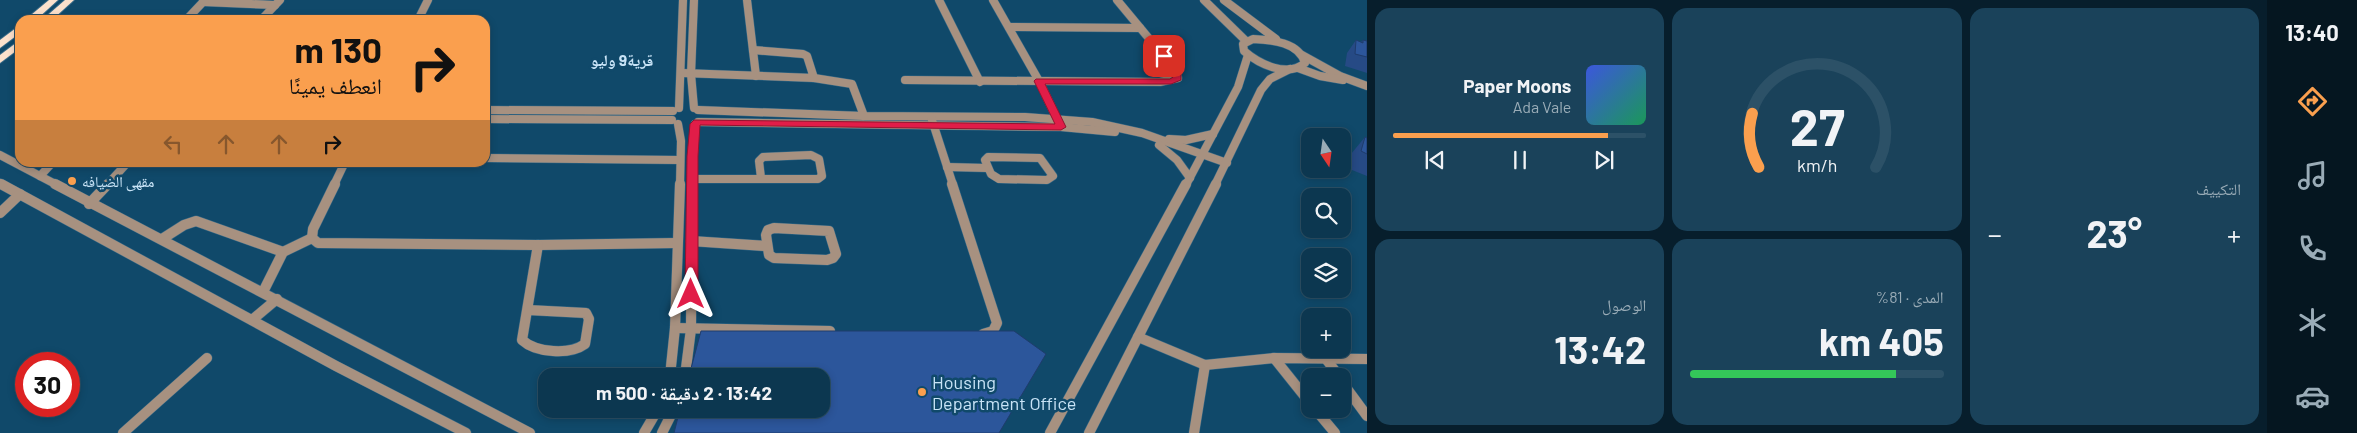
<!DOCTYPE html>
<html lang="ar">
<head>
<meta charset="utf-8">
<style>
	:root { --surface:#0c3750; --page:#1a425a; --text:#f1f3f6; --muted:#9aacb7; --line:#2c5167; --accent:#fa9f4e }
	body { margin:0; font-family:Barlow,"Noto Naskh Arabic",sans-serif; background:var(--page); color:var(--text); direction:rtl; height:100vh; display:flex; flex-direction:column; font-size:19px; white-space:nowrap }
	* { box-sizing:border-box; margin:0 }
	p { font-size:16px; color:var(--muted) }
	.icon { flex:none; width:28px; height:28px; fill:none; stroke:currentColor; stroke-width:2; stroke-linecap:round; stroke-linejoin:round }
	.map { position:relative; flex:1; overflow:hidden; direction:ltr }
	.sheet { display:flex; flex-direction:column; gap:8px; padding:8px; background:#071e2c; width:900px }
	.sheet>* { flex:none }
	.banner { position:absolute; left:15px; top:15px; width:475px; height:152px; border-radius:15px; box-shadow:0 2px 8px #0003,0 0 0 1px var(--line); direction:rtl; background:#fa9f4e; color:#111; overflow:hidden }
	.needle { width:32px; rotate:167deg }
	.fabs { position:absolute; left:1301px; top:128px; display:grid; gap:10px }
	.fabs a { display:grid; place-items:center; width:50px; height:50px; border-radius:10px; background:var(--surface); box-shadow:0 2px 8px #0003,0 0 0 1px var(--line); font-size:25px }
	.speed { position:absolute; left:15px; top:352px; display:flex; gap:10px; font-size:25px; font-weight:700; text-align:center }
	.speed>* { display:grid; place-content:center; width:65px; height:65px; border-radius:50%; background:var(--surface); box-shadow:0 2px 8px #0003,0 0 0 1px var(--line); line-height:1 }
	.speed .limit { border:8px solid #d22; background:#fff; color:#111 }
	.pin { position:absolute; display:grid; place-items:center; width:42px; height:42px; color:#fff; margin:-21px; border-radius:10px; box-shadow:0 2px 8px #0006 }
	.me { position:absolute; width:55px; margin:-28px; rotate:0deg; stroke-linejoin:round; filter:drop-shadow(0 0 4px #0008) }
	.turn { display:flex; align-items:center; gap:18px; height:105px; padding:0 25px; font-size:22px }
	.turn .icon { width:65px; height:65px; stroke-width:2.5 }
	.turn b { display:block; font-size:35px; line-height:42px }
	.lanes { display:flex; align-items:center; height:48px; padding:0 25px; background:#0003; justify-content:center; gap:25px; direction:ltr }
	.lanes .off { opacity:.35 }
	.big { font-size:38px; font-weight:700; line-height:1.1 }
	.sheet .tile { flex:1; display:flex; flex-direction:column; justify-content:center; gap:8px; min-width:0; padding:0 18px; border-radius:15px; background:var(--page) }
	.sheet .dial { align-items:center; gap:0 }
	.dial svg { height:130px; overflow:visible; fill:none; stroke:var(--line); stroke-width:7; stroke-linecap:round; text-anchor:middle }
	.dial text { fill:var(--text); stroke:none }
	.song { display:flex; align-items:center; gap:15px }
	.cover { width:60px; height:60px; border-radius:8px; background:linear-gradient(135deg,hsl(230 70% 55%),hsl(150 70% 35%)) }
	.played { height:5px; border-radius:2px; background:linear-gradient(90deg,var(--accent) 85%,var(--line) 85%) }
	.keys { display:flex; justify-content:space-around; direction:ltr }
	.heat { display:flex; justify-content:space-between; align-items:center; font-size:28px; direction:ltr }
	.charge { height:8px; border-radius:4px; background:linear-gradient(90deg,#34c759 81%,var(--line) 0) }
	.sheet .tiles { flex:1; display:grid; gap:8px; grid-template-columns:repeat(3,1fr) }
	.tile:first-child { grid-row:span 2 }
	.trip { position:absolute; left:538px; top:368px; width:292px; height:50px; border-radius:15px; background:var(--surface); box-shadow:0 2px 8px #0003,0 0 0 1px var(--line); font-weight:700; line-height:50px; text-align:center; direction:rtl }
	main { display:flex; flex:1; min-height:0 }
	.dock { display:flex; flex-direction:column; width:90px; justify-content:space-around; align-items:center; background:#051620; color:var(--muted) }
	.dock .icon { width:35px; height:35px }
	.dock .current { color:var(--accent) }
	.dock b { font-size:22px; color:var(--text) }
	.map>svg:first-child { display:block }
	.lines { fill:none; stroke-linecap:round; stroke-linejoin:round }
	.minor-far1-casing { stroke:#356886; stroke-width:9 }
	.minor-casing { stroke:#356886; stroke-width:11 }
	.major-casing { stroke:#356886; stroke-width:2 }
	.minor-far1 { stroke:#a79180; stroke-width:8 }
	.minor { stroke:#a79180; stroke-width:10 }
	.major { fill:#fce1cc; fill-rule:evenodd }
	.wall { fill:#264a85 }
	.building { fill:#2c569b; stroke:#1f3c6c }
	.route { fill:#e11d48; stroke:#92132f }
	.poi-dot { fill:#fa9f4e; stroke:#10496a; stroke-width:2 }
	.labels { text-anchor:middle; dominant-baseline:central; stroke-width:5; stroke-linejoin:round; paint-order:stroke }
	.poi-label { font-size:15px; fill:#c9e4f7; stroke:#10496a; text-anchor:start }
	.far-district-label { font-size:16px; font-weight:bold; fill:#c9e4f7; stroke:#10496a }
	.near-poi-label { font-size:18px; fill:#c9e4f7; stroke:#10496a; text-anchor:start }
</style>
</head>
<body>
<main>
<nav class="dock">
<b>13:40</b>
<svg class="icon current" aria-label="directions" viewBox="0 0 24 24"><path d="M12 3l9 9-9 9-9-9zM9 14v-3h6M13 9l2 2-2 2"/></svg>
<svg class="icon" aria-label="music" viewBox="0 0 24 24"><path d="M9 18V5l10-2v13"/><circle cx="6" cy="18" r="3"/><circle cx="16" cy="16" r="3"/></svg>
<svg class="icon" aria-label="phone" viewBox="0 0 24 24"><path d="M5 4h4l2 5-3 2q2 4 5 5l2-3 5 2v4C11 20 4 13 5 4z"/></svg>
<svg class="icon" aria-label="climate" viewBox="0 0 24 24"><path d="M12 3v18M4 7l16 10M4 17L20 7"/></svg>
<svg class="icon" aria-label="car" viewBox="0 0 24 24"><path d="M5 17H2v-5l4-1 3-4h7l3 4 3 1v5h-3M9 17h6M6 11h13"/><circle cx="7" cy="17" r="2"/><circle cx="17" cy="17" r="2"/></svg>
</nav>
<section class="sheet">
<div class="tiles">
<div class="tile"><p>التكييف</p>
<div class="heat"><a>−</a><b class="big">23°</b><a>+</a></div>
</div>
<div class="tile dial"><svg viewBox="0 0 100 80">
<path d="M14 69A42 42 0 1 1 86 69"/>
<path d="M14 69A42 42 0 0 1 10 36" stroke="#fa9f4e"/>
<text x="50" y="56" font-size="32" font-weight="700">27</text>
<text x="50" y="72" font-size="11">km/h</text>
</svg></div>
<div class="tile">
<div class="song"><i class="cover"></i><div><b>Paper Moons</b><p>Ada Vale</p></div></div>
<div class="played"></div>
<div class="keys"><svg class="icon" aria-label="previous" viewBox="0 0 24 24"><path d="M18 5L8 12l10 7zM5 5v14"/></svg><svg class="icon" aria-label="pause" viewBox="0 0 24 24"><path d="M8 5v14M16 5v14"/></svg><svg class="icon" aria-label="next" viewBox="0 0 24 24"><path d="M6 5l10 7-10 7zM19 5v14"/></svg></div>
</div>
<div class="tile"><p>المدى · 81%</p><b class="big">405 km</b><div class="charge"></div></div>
<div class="tile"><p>الوصول</p><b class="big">13:42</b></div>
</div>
</section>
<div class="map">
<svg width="1367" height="433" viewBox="0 0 1367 433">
	<rect width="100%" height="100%" fill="#10496a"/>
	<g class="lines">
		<defs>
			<g id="minor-far1">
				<polyline points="694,0 691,74 694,108"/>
				<polyline points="747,0 756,76"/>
				<polyline points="939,0 980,82"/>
				<polyline points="993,0 1039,81 1059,123"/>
				<polyline points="1204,0 1246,41"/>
				<polyline points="1224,0 1276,39"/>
				<polyline points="203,2 275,5"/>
				<polyline points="352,19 391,20"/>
				<polyline points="186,20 205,0"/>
				<polyline points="261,20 280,0"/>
				<polyline points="418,20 428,0"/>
				<polyline points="1009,27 1140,28"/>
				<path d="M1253,39c19,1 46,3 52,24 -18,15 -46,1 -61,-12l-1,-7z"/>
				<polyline points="1302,55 1340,76 1367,86"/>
				<polyline points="1298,68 1320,76 1343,80"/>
				<polyline points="682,73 814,78 807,56 803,54 753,50"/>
				<polyline points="814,78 852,84 864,116"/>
				<polyline points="905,80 1160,82 1178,78 1176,71 1117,0"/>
				<polyline points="679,108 683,0"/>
				<polyline points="485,110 673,111"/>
				<polyline points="698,110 864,116 1025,117 1092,122 1142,133 1227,163"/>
				<polyline points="931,117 953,185"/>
				<polyline points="485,119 672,120"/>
				<polyline points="698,122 1061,127 1115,132"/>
				<polyline points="678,124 681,141 680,185"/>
				<polyline points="1169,139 1186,140 1213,134"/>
				<polyline points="1159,145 1177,160 1190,178"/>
				<polyline points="0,155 57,185"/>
				<polygon points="988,157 1040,158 1053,176 1047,180 999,179 991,174 985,160"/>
				<polyline points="485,158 679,160"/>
				<polyline points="947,167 987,168"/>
				<polyline points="40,176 53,162"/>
				<polyline points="692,179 818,179 822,176 819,159 811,155 763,157 759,161 761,178"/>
				<polyline points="0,183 4,185"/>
				<polyline points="107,185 128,162"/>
				<polyline points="334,185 345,162"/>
				<polyline points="692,185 695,124"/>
				<polyline points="1186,185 1238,87 1248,55"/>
				<polyline points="1215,185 1261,90 1270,79 1290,69"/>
			</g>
			<g id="minor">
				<polyline points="1,184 336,366 466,433"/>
				<polyline points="55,184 530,433"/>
				<polyline points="335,184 313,229 312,238 318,243 538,245 677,243"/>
				<polyline points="952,184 997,323 993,331 983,334"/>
				<polyline points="89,204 108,184"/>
				<polyline points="0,213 20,194"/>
				<polygon points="774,228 829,231 836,254 833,258 827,260 774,258 769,255 766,235 768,230"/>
				<polyline points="162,239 184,225 196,221 283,252"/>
				<polyline points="691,241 766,246"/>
				<polyline points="263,292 283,252 312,238"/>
				<path d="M528,310l58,3 3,6 -4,25c-15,11 -49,9 -63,-4l16,-95"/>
				<polyline points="252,320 277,299"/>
				<polyline points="675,328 830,331"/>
				<polyline points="1138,337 1205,365 1274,358 1367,359"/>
				<polyline points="1274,358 1310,403"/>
				<polyline points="1326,359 1339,376"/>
				<polyline points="670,376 675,328 680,184"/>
				<polyline points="685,376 691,329 692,184"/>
				<polyline points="1342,382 1367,416"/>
				<polyline points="1315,409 1335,433"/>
				<polyline points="123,433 207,358"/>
				<polyline points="644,433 658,409"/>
				<polyline points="662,433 674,409"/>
				<polyline points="1050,433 1186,184"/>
				<polyline points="1089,433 1216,184"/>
				<polyline points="1194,433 1205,365"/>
			</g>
			<g id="major">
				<polygon points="49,0 58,0 36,20 25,20"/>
				<polygon points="65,0 74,0 52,20 42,20"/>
				<polygon points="20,25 20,33 0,48 0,40"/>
				<polygon points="20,40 20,48 0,63 0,55"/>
			</g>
		</defs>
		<use href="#minor-far1" class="minor-far1-casing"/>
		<use href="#minor" class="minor-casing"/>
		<use href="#major" class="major-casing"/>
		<use href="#minor-far1" class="minor-far1"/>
		<use href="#minor" class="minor"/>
		<use href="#major" class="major"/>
	</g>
	<g class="wall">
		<polygon points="1356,40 1361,42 1363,40 1367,41 1367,73 1345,66 1347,53"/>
		<polygon points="1365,137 1367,138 1367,176 1347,168 1351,154"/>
	</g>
	<g class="building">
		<polygon points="1356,40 1363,43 1363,40 1367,41 1367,57 1355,54"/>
		<polygon points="1365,137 1367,138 1367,154 1361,151"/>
		<polygon points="701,331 1014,331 1046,354 999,433 674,433 680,409 821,409 821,376 689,376"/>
	</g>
	<polygon class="route" points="1161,54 1167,54 1181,71 1181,80 1171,84 1045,84 1066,127 1061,130 700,125 698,156 698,294 691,299 685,294 687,156 690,124 694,120 1055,124 1034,81 1036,79 1170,79 1173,77 1172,71 1160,56"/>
	<g class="poi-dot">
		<circle cx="72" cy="181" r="5"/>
		<circle cx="922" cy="392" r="5"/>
	</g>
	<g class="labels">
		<g class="poi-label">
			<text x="82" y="181">مقهى الضيافه</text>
		</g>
		<g class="far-district-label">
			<text x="622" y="59">قرية9 وليو</text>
		</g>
		<g class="near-poi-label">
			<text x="932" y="382">Housing<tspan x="932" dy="21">Department Office</tspan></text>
		</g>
	</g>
</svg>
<div class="fabs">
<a><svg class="needle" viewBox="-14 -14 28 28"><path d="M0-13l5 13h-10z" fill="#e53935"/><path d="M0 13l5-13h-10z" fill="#9aacb7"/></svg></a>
<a><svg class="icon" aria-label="search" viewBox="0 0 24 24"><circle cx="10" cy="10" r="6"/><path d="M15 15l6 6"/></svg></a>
<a><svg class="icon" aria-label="layers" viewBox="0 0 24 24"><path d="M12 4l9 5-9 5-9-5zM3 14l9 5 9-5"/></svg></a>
<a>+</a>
<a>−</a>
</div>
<div class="speed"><div class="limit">30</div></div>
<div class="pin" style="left:1164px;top:56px;background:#d93025"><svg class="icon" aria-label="arrive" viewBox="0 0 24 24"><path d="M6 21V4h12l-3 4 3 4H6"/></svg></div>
<svg class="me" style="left:691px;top:294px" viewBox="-20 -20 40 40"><path d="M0-17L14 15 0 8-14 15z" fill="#e11d48" stroke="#fff" stroke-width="4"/></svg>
<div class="trip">13:42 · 2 دقيقة · 500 m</div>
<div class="banner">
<div class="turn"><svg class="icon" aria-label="right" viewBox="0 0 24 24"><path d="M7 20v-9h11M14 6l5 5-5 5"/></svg><div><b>130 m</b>انعطف يمينًا</div></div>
<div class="lanes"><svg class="icon off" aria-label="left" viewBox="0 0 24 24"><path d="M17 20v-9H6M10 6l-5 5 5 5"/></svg><svg class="icon off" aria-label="ahead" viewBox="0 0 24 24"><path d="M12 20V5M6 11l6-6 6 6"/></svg><svg class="icon off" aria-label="ahead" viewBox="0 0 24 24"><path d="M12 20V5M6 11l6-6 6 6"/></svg><svg class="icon" aria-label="right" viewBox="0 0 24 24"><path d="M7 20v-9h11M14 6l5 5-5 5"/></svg></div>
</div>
</div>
</main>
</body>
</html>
